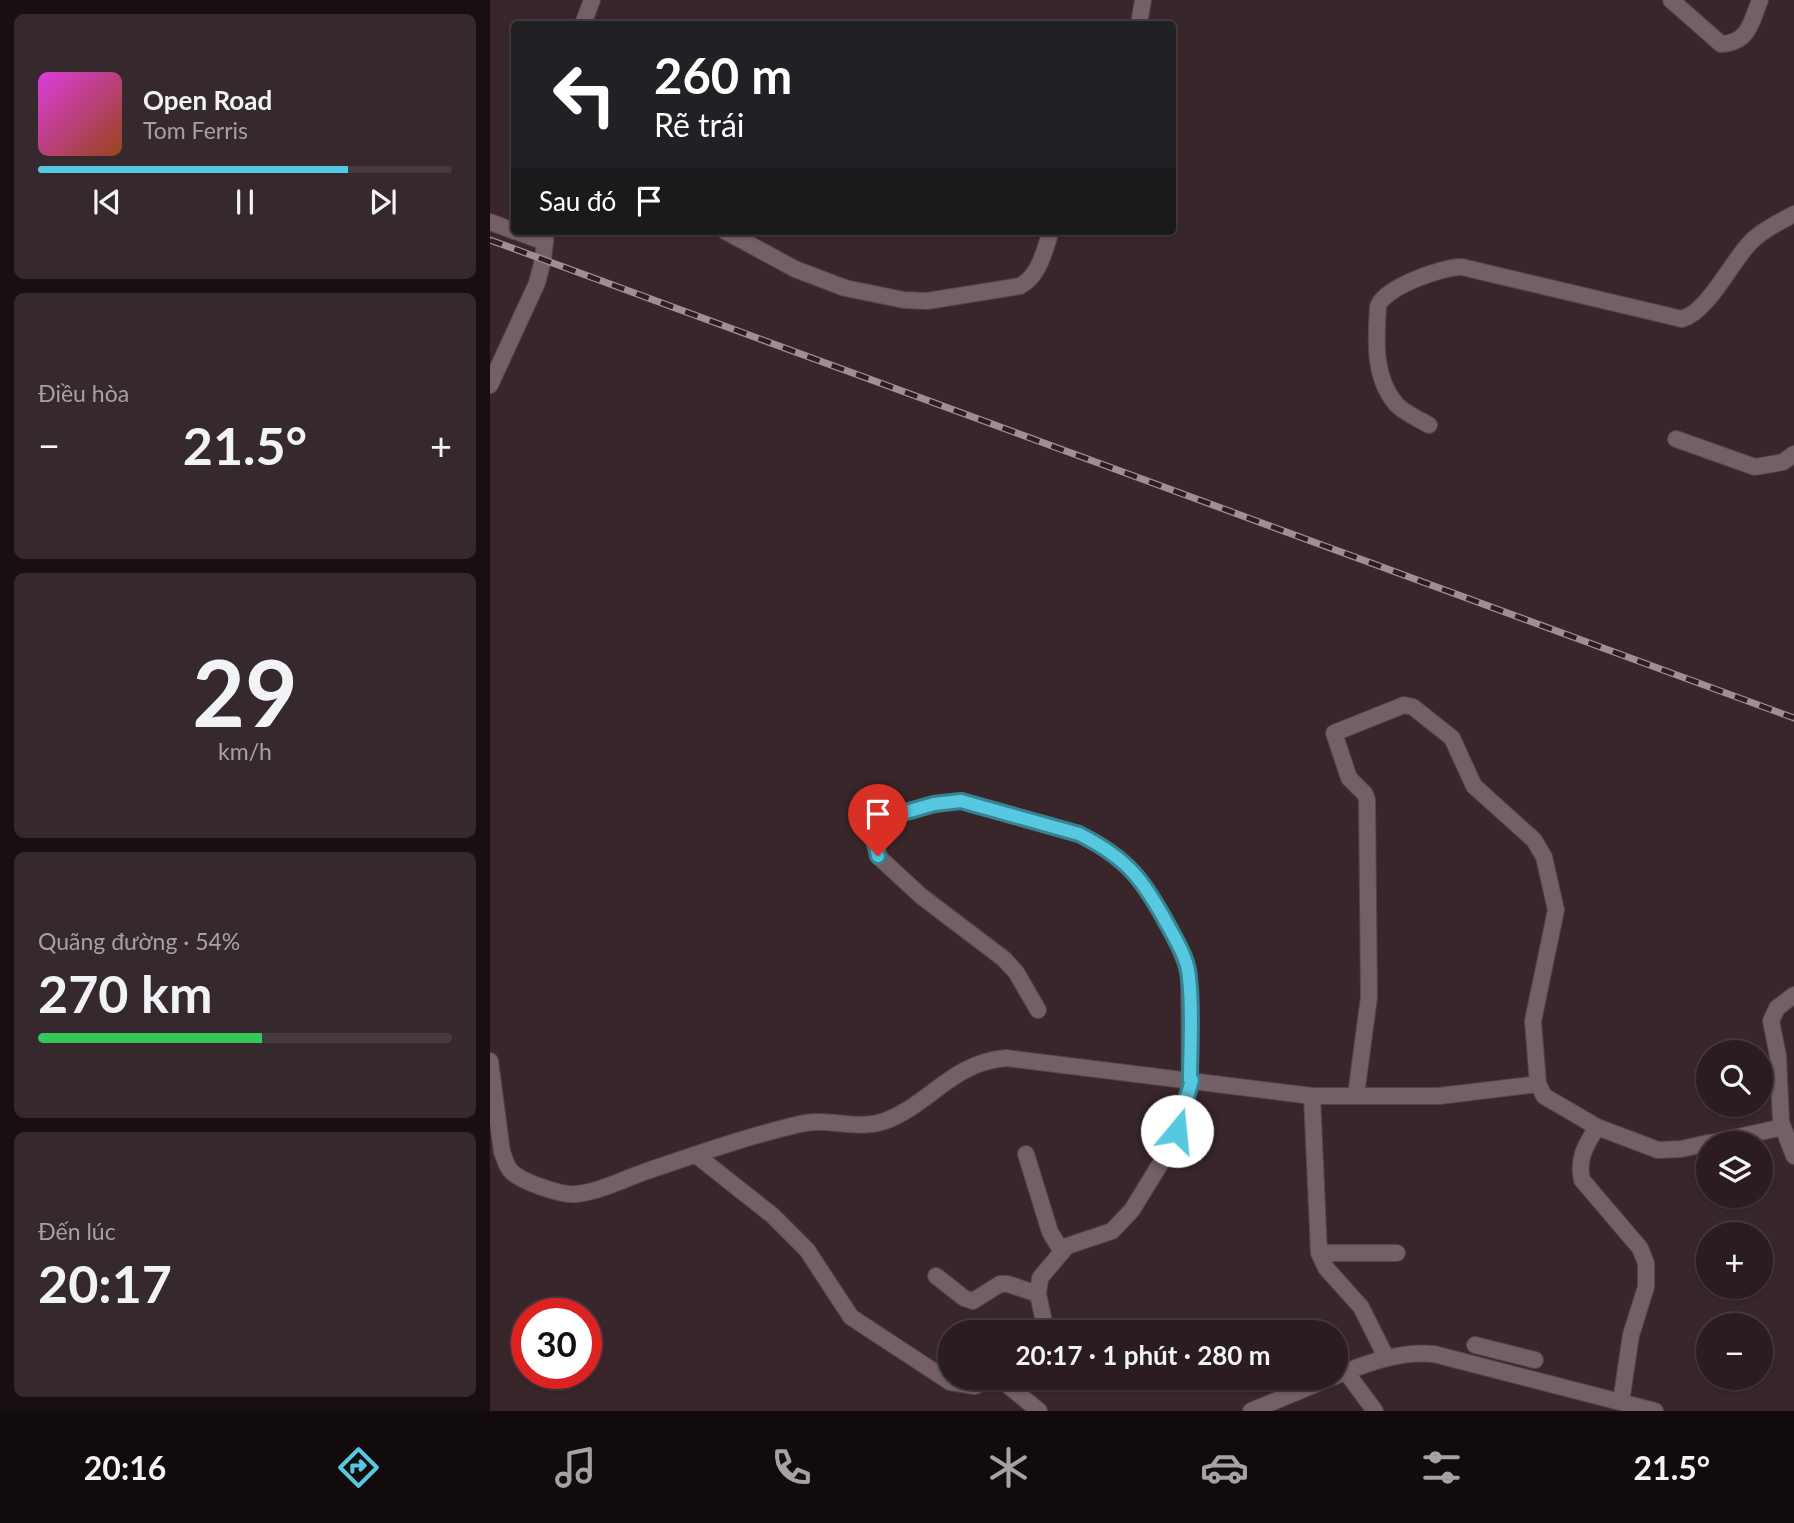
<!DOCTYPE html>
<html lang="vi">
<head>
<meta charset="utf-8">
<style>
	:root { --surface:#2a1c20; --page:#36292d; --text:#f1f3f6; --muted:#a5a1a5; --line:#463a3e; --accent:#56c9e0 }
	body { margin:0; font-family:Lato,sans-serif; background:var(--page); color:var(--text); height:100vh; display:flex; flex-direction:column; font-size:26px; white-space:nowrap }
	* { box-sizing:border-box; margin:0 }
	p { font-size:23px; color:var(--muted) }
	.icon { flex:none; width:38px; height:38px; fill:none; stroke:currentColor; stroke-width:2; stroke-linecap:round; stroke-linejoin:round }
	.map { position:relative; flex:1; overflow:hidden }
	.details { display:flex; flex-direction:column; gap:14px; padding:14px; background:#170f12; width:490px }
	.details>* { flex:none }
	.top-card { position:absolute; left:21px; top:21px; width:665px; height:214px; border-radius:7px; box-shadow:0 2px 5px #0004,0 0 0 2px var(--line); background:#202124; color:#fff; overflow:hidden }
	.tools { position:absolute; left:1206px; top:1040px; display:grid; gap:14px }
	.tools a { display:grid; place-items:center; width:77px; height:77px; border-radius:50%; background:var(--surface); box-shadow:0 2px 5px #0004,0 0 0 2px var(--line); font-size:35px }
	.speed { position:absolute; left:21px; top:1298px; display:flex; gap:14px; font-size:35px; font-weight:700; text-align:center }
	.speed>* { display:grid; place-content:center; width:91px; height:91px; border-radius:50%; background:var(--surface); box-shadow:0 2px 5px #0004,0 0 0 2px var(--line); line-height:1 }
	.speed .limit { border:10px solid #d22; background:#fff; color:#111 }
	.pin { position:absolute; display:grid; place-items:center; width:60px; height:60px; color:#fff; margin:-72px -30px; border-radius:50% 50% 50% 0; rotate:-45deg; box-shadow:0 0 7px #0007 }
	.pin .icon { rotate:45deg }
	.me { position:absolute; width:77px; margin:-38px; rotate:17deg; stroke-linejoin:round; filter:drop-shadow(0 0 5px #0008) }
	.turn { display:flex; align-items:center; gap:24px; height:147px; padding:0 28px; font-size:32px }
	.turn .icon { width:91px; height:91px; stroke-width:2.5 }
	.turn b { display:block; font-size:49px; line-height:60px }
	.then { display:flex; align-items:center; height:66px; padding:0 28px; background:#0003; gap:14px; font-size:26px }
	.big { font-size:52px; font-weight:700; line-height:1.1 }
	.details .widget { flex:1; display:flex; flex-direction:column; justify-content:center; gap:10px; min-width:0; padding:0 24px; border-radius:10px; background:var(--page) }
	.details .dial { align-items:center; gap:0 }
	.dial b { font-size:91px; line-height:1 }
	.song { display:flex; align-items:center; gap:21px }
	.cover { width:84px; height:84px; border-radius:10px; background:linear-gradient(135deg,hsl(300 70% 55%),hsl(20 70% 35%)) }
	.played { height:7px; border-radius:4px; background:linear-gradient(90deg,var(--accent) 75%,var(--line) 75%) }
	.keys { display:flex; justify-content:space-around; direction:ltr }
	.heat { display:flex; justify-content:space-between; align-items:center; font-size:38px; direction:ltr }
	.charge { height:10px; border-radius:5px; background:linear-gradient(90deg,#34c759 54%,var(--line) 0) }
	.trip { position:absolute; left:448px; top:1320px; width:410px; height:70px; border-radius:35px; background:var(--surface); box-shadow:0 2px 5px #0004,0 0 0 2px var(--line); font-weight:700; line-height:70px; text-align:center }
	.dock { display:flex; height:112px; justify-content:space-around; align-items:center; background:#110b0d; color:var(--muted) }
	.dock .icon { width:49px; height:49px }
	.dock .active { color:var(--accent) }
	.dock b { font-size:32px; color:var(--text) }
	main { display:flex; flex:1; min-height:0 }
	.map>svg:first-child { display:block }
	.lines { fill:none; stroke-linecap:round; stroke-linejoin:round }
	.street-casing { stroke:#544548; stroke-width:18 }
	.street { stroke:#745f64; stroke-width:16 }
	.rail-casing { stroke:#9e8f92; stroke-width:7 }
	.rail { stroke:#2e1c21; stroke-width:4.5; stroke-dasharray:13; stroke-linecap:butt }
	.route-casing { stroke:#388392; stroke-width:18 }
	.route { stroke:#56c9e0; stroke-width:12 }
</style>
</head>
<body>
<main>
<section class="details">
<div class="widget">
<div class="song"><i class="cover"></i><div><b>Open Road</b><p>Tom Ferris</p></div></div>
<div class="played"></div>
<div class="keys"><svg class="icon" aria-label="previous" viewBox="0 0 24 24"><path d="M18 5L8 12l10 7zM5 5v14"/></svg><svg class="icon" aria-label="pause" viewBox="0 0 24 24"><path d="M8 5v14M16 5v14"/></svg><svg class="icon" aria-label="next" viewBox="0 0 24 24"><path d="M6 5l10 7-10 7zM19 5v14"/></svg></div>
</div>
<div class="widget"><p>Điều hòa</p>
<div class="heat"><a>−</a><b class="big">21.5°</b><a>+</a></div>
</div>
<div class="widget dial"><b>29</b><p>km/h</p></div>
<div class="widget"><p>Quãng đường · 54%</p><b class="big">270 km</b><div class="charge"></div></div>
<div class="widget"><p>Đến lúc</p><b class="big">20:17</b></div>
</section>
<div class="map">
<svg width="1304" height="1411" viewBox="0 0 1304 1411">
	<rect width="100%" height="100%" fill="#38262a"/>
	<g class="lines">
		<defs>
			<g id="street">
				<path d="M1181,0l50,44c28,-1 30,-22 39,-44"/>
				<polyline points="93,24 102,0"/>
				<polyline points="649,24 653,0"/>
				<polyline points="0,222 24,231"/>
				<polyline points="25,231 55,242"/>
				<path d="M235,231l70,38 50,19 59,12 23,1 93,-15c20,-11 24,-35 31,-55"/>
				<polyline points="0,385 47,283 53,260 56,231"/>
				<path d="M939,425c-10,-6 -25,-12 -33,-21 -23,-27 -20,-64 -18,-97 4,-19 66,-41 84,-40l220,52c25,-7 48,-54 66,-74 12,-14 30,-22 46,-31"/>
				<polyline points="1186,439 1265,467 1293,462 1304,454"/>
				<polyline points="1304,995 1287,1008 1281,1021 1288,1056 1291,1122 1304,1156"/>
				<path d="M548,1010l-22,-38 -12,-13 -83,-63 -40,-37c-8,-12 -7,-24 -6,-39l59,-16 27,-3 118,33c46,23 63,43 87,88 10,18 19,35 23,55l1,103"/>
				<path d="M0,1061l12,91c3,7 4,14 9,19 9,10 51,25 65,23 23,-2 48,-15 71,-23 50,-17 101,-35 153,-47 28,-7 57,7 85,-3 47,-18 66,-58 121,-63l306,38h127l99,-12"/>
				<polyline points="866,1095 879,997 877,800 875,794 859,778 844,733 914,705 923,707 962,738 984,786 1044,840 1054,857 1066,910 1043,1021 1048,1084 1054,1096 1107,1127 1168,1150 1191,1149 1218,1143"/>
				<polyline points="822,1096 829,1253 836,1268 871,1307 896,1357"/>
				<path d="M1107,1127c-11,18 -20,31 -15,53l58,68 6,15v24l-15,48 -10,67"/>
				<polyline points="1221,1143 1293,1127"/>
				<polyline points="536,1154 560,1232 571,1250"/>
				<polyline points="206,1155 282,1215 317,1250 361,1317 460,1382 485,1386 506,1377"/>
				<polyline points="829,1253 907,1253"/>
				<polyline points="446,1276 474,1298 483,1301 510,1284 518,1284 548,1294"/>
				<polyline points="551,1332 554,1322 548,1294 550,1278 577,1246 622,1231 642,1210 680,1148 702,1080"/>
				<polyline points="985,1345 1045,1360"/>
				<polyline points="856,1372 885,1411"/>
				<path d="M845,1376c32,-13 64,-25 99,-22l221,57"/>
				<polyline points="508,1377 549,1411"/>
				<polyline points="761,1411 843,1377"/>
			</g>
		</defs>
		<use href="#street" class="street-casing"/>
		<use href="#street" class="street"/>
		<defs>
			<polyline id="rail" points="0,240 1304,718"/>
		</defs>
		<use href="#rail" class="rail-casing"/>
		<use href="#rail" class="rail"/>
	</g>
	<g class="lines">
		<defs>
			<path id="route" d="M388,856l-4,-17 1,-18 59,-17 27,-3 118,33c50,25 65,47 91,95 8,15 18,31 19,49 4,34 1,69 1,102h2l-15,51"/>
		</defs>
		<use href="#route" class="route-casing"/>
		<use href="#route" class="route"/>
	</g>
</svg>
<div class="tools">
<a><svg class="icon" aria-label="search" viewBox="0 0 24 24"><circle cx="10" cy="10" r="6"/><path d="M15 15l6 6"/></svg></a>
<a><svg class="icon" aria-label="layers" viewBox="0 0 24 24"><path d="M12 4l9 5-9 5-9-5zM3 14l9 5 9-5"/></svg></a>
<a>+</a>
<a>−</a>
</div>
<div class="speed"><div class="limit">30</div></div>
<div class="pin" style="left:388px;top:856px;background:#d93025"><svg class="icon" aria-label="arrive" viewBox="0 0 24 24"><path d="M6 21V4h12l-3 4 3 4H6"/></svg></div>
<svg class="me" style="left:687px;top:1131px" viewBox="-20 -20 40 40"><circle r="19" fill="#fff"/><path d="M0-13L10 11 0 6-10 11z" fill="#56c9e0"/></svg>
<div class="trip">20:17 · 1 phút · 280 m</div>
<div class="top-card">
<div class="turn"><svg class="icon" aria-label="left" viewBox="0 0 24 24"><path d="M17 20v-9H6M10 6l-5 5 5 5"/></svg><div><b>260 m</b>Rẽ trái</div></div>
<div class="then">Sau đó<svg class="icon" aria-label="arrive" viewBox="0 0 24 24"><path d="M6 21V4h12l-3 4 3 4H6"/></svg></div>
</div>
</div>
</main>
<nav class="dock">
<b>20:16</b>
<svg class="icon active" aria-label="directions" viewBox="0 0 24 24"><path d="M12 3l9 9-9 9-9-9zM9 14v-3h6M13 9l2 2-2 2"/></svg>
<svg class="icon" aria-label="music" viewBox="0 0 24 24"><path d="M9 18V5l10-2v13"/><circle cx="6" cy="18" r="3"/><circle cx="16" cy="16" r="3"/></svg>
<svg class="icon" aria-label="phone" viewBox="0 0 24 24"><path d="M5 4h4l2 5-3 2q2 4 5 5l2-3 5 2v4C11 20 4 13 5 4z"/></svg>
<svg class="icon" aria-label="climate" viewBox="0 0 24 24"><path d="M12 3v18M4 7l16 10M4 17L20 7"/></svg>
<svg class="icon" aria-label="car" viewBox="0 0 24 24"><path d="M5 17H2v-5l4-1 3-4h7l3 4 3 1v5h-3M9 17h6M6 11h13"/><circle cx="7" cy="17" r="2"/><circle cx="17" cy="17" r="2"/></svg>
<svg class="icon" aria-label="filters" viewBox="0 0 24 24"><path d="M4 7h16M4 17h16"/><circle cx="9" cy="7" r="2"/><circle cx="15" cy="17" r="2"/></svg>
<b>21.5°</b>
</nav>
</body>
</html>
